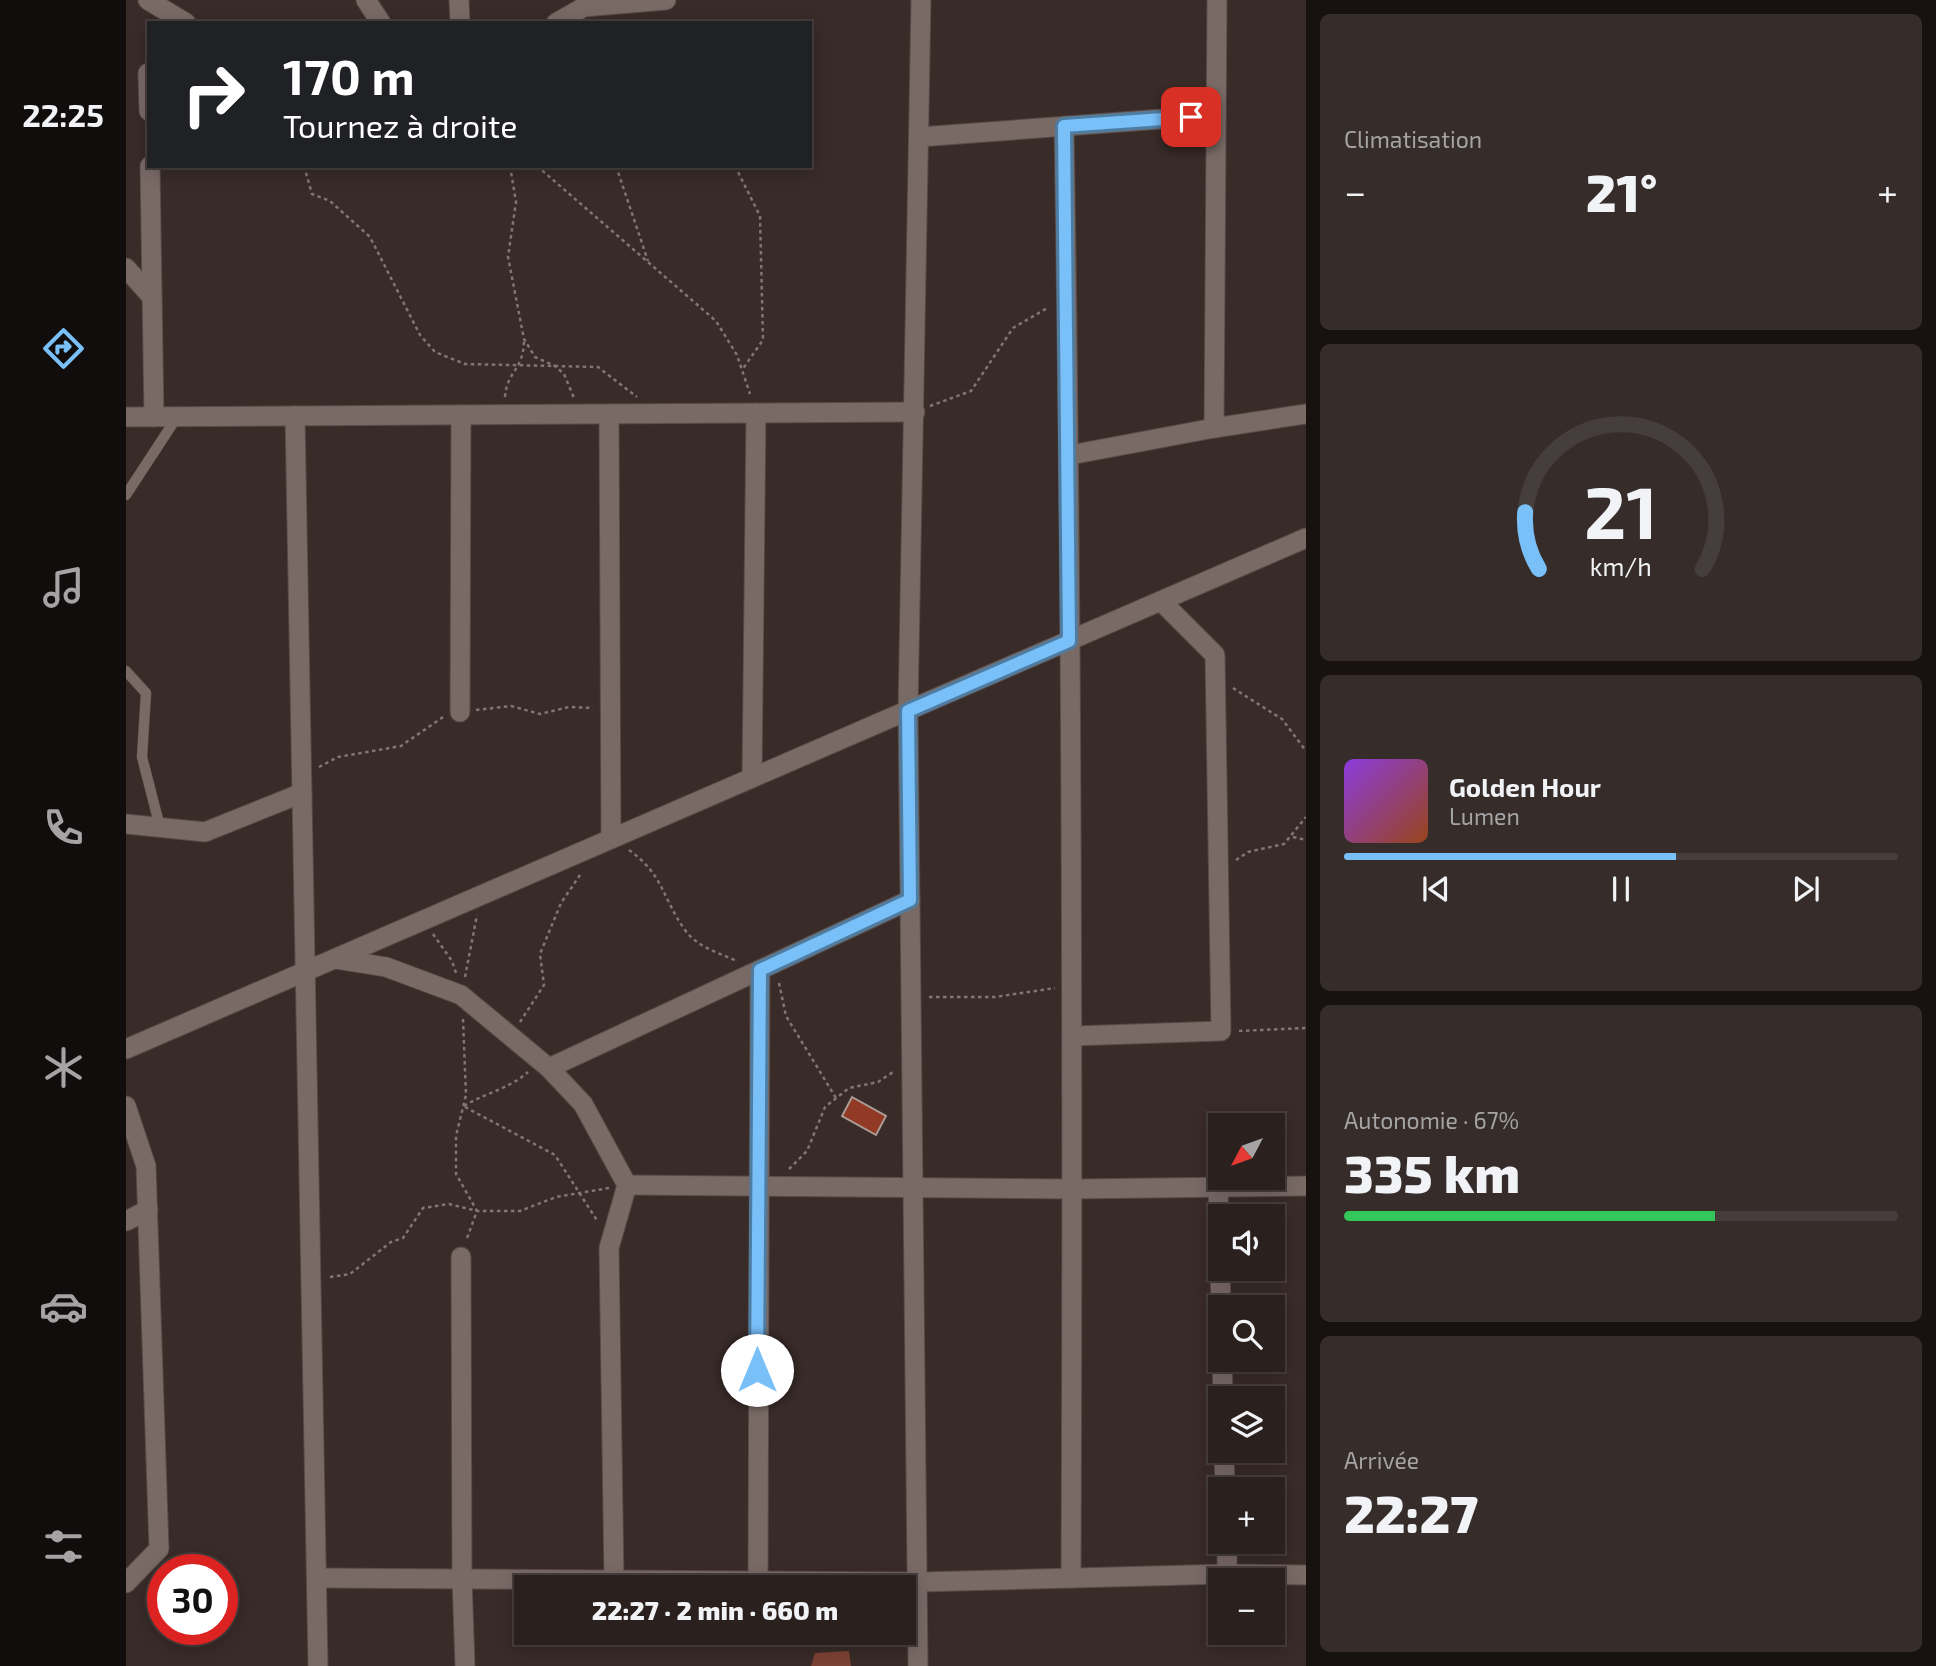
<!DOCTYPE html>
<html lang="fr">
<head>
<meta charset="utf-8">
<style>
	:root { --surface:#2a201e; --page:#362d2b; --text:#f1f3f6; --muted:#a5a3a4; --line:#463e3c; --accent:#79bff8 }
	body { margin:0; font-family:"Exo 2",sans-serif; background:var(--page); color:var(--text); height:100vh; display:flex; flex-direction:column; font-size:26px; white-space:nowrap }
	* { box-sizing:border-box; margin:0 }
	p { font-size:23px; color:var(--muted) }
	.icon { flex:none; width:38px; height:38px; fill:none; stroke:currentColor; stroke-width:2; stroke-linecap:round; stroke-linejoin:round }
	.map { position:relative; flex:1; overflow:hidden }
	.side { display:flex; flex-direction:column; gap:14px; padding:14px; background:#171210; width:630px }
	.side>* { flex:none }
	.banner { position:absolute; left:21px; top:21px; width:665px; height:147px; border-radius:0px; box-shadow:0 4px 18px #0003,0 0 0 2px var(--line); background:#202124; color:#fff; overflow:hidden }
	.needle { width:46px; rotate:229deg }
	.fabs { position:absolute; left:1082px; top:1113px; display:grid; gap:14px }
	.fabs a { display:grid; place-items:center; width:77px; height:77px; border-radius:0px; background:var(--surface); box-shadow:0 4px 18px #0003,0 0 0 2px var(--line); font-size:35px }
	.speed { position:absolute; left:21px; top:1554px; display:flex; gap:14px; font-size:35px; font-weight:700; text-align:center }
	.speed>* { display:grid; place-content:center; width:91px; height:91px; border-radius:50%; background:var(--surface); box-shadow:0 4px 18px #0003,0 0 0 2px var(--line); line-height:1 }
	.speed .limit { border:10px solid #d22; background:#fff; color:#111 }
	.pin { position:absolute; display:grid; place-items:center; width:60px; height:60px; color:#fff; margin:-30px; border-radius:14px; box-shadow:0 4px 10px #0006 }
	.me { position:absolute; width:77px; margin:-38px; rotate:0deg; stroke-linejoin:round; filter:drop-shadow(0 0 5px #0008) }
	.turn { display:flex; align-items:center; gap:24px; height:147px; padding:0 21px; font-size:32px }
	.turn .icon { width:91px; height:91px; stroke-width:2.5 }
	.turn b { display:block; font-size:49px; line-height:60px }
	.big { font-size:52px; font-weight:800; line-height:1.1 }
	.side .tile { flex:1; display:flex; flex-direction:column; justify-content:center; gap:10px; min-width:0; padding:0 24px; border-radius:10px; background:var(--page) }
	.side .dial { align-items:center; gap:0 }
	.dial svg { height:182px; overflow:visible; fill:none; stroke:var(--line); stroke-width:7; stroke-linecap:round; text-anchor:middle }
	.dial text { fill:var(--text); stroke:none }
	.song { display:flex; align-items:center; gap:21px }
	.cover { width:84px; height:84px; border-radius:10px; background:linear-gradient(135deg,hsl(270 70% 55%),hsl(20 70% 35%)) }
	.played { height:7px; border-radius:4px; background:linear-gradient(90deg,var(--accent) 60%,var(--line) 60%) }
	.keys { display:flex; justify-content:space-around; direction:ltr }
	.heat { display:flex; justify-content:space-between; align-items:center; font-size:38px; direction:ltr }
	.charge { height:10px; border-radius:5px; background:linear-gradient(90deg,#34c759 67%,var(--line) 0) }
	.trip { position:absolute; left:388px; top:1575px; width:402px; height:70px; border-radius:0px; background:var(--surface); box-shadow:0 4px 18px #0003,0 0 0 2px var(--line); font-weight:800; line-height:70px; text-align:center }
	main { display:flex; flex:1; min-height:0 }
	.tab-bar { display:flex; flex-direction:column; width:126px; justify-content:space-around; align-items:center; background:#110d0c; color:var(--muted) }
	.tab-bar .icon { width:49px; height:49px }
	.tab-bar .selected { color:var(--accent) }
	.tab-bar b { font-size:32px; color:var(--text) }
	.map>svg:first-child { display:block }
	.green { fill:#7c4234 }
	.building { fill:#913a26; stroke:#ac9b97; stroke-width:2 }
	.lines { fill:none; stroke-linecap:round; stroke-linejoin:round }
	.lane-casing { stroke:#564b48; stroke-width:11 }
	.street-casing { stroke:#564b48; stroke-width:21 }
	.path { stroke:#827673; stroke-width:2.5; stroke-dasharray:3.5 3.5; stroke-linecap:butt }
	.lane { stroke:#796a66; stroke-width:10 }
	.street { stroke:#796a66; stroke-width:19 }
	.route-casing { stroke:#4f7ca1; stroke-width:18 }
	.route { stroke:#79bff8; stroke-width:12 }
</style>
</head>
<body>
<main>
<nav class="tab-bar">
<b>22:25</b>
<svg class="icon selected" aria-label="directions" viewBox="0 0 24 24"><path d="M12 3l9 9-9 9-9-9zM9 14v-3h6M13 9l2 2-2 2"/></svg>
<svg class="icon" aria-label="music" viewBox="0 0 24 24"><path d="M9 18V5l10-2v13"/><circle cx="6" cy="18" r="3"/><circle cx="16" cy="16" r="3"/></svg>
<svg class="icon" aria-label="phone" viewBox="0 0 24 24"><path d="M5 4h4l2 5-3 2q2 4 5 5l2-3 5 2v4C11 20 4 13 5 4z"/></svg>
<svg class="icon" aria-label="climate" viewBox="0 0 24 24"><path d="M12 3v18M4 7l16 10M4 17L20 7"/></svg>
<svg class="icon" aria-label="car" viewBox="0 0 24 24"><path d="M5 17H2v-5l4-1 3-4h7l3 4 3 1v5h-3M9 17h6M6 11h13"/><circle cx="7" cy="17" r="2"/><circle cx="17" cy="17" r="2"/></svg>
<svg class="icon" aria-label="filters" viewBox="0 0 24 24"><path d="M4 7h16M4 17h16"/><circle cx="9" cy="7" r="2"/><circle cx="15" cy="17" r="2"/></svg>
</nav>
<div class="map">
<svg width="1180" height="1666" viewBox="0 0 1180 1666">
	<rect width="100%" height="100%" fill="#382b28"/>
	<polygon class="green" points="723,1651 725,1666 685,1666 689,1653"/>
	<polygon class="building" points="726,1097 760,1116 750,1135 716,1116"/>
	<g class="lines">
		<defs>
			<g id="lane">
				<polyline points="0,495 51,417"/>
				<polyline points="0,671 20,693 16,757 34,827"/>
			</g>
			<g id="street">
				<polyline points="22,0 60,23"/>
				<polyline points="240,0 255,23"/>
				<polyline points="333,0 334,23"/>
				<polyline points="430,23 458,7 540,0"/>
				<polyline points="22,73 23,111"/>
				<path d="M938,126c8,484 9,968 7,1452"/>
				<polyline points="793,137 1090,115"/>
				<polyline points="24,166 28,417"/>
				<polyline points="0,268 26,297"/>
				<polyline points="483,414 485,838"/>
				<polyline points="169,416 192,1666"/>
				<polyline points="0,417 789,412"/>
				<polyline points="1088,428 1091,0"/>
				<polyline points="944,455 1088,428 1180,414"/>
				<polyline points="334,712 335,415"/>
				<polyline points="626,778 630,413"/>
				<polyline points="0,824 79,832 176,793"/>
				<polyline points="210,959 260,967 335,995 423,1068 457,1104 501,1185 483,1248 488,1580"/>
				<polyline points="947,1036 1095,1031 1089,655 1035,601"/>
				<polyline points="0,1049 1180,538"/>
				<polyline points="423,1068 784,900"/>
				<polyline points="0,1106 20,1166 33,1549 0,1583"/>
				<polyline points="501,1185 947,1189 1180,1186"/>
				<polyline points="1092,1187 1095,1307"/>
				<polyline points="0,1221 22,1210"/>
				<polyline points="335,1257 336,1579 339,1666"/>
				<polyline points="1096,1360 1097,1398"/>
				<polyline points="1098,1451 1099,1489"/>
				<polyline points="1101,1542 1101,1574"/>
				<polyline points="193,1578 794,1582 1101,1574 1180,1575"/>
				<polyline points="632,1581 634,970"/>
				<polyline points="792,1666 782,711 795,0"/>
			</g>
		</defs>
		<use href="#lane" class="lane-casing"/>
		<use href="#street" class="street-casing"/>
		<g class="path">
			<polyline points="178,166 186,194 204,201 244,237 294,335 309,352 339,364 472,367 511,397"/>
			<polyline points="384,166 390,202 382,257 398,339 409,357 429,366 438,374 448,398"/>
			<polyline points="411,166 590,321 611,355 624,394"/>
			<polyline points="490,166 522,261"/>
			<polyline points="609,166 634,216 637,340 616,370"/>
			<path d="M379,397c2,-27 19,-26 19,-58"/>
			<polyline points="804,406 845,391 887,328 923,307"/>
			<polyline points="1107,688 1156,719 1180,751"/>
			<polyline points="350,710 385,706 414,714 443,707 467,708"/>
			<polyline points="193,767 212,757 275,746 317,717"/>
			<polyline points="1167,837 1180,840"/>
			<path d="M503,850c35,25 33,48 56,80 12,17 34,23 52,31"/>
			<polyline points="1110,860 1122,852 1158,844 1180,817"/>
			<polyline points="307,934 326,961 330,973"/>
			<polyline points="339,977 351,915"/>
			<polyline points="653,983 660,1016 710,1098"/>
			<polyline points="803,997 869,997 929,988"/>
			<polyline points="337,1019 340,1095 330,1136 330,1174 351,1211 340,1241"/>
			<polyline points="394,1022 418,985 414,954 435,903 456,872"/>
			<polyline points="1113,1031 1180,1028"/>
			<path d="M338,1106c21,-13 45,-17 64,-34"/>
			<polyline points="339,1107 429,1155 472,1222"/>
			<polyline points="663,1169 681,1151 699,1107 723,1088 752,1082 767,1072"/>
			<polyline points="204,1277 224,1274 265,1242 277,1238 297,1208 323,1204 351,1211 394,1211 430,1197 483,1188"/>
		</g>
		<use href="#lane" class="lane"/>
		<use href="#street" class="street"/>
	</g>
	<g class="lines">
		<defs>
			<polyline id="route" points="631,1370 634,970 784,900 782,711 943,641 938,126 1065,117"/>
		</defs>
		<use href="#route" class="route-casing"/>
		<use href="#route" class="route"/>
	</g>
</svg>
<div class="fabs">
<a><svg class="needle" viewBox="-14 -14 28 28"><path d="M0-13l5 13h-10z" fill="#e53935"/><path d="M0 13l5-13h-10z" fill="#a5a3a4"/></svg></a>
<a><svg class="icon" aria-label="sound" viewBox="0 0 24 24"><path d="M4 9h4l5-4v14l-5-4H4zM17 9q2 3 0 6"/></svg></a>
<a><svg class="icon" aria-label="search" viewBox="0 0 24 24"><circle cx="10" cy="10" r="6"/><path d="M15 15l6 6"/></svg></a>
<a><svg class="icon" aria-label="layers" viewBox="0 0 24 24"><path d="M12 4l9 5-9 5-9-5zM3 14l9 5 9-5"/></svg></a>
<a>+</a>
<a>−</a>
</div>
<div class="speed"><div class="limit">30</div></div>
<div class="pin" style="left:1065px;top:117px;background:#d93025"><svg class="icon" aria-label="arrive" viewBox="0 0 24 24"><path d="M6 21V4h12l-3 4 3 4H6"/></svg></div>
<svg class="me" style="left:631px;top:1370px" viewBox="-20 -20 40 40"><circle r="19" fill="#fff"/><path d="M0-13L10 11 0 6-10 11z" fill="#79bff8"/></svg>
<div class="trip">22:27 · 2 min · 660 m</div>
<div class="banner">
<div class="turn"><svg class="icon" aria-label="right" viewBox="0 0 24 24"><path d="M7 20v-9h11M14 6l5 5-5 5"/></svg><div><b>170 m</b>Tournez à droite</div></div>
</div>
</div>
<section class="side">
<div class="tile"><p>Climatisation</p>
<div class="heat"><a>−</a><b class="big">21°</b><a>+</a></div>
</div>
<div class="tile dial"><svg viewBox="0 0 100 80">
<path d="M14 69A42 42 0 1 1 86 69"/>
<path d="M14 69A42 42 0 0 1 8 44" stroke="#79bff8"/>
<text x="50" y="56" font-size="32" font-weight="700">21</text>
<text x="50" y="72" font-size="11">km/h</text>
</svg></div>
<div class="tile">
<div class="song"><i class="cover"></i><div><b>Golden Hour</b><p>Lumen</p></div></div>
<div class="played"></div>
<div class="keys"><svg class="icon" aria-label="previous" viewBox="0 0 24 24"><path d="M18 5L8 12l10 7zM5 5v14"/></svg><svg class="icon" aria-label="pause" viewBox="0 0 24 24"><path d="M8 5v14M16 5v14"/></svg><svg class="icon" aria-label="next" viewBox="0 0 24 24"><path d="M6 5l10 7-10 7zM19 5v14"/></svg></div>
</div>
<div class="tile"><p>Autonomie · 67%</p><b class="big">335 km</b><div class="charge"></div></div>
<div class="tile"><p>Arrivée</p><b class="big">22:27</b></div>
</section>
</main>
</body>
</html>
